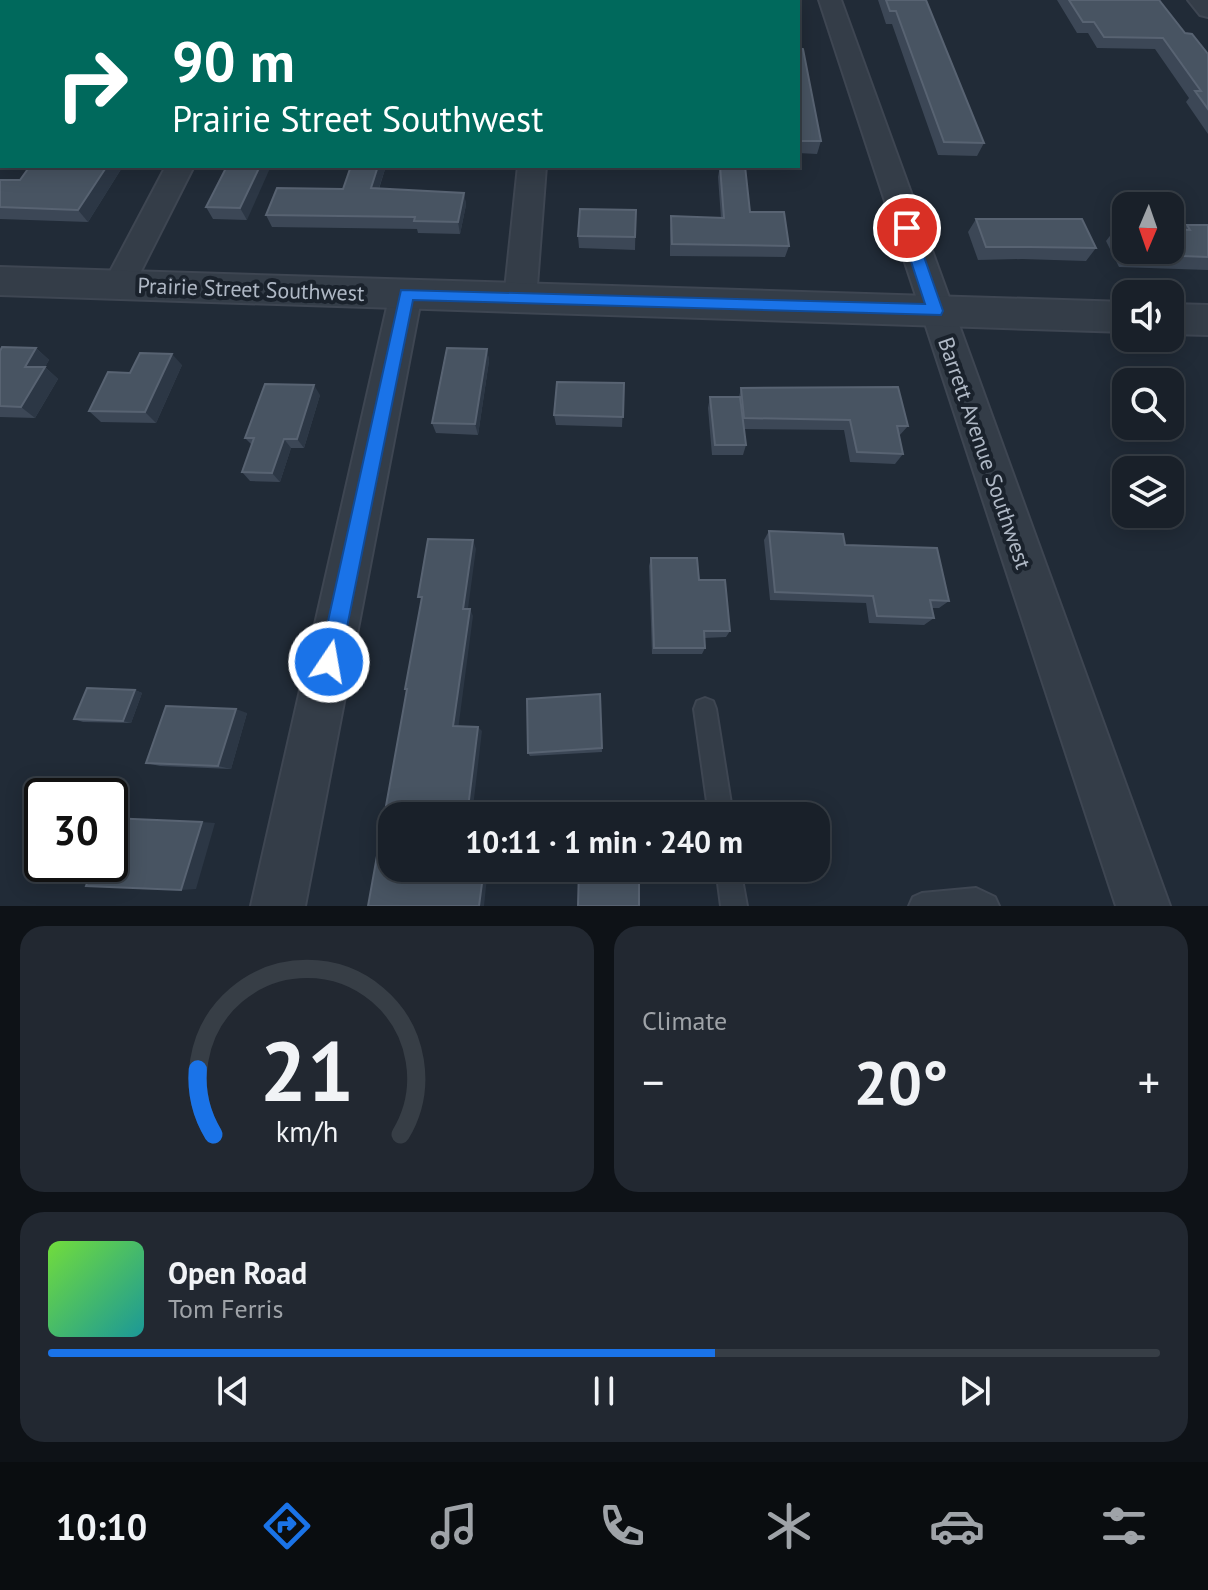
<!DOCTYPE html>
<html lang="en">
<head>
<meta charset="utf-8">
<style>
	:root { --surface:#192029; --page:#222831; --text:#f1f3f6; --muted:#9fa3a8; --line:#373e46; --accent:#1a73e8 }
	body { margin:0; font-family:"PT Sans",sans-serif; background:var(--page); color:var(--text); height:100vh; display:flex; flex-direction:column; font-size:30px; white-space:nowrap }
	* { box-sizing:border-box; margin:0 }
	p { font-size:26px; color:var(--muted) }
	.icon { flex:none; width:44px; height:44px; fill:none; stroke:currentColor; stroke-width:2; stroke-linecap:round; stroke-linejoin:round }
	.map { position:relative; height:906px; overflow:hidden }
	.drawer { display:flex; flex-direction:column; gap:20px; padding:20px; background:#0e1217; flex:1 }
	.drawer>* { flex:none }
	.guide { position:absolute; left:0px; top:0px; width:800px; height:168px; box-shadow:0 4px 20px #0003,0 0 0 2px var(--line); background:#00695c; color:#fff; overflow:hidden }
	.needle { width:52px; rotate:182deg }
	.buttons { position:absolute; left:1112px; top:192px; display:grid; gap:16px }
	.buttons a { display:grid; place-items:center; width:72px; height:72px; border-radius:16px; background:var(--surface); box-shadow:0 4px 20px #0003,0 0 0 2px var(--line); font-size:40px }
	.speed { position:absolute; left:24px; top:778px; display:flex; gap:16px; font-size:40px; font-weight:700; text-align:center }
	.speed>* { display:grid; place-content:center; width:104px; height:104px; border-radius:50%; background:var(--surface); box-shadow:0 4px 20px #0003,0 0 0 2px var(--line); line-height:1 }
	.speed .limit { border:4px solid #111; border-radius:12px; background:#fff; color:#111 }
	.pin { position:absolute; display:grid; place-items:center; width:68px; height:68px; color:#fff; margin:-34px; border:4px solid #fff; border-radius:50%; box-shadow:0 2px 8px #0007 }
	.me { position:absolute; width:88px; margin:-44px; rotate:12deg; stroke-linejoin:round; filter:drop-shadow(0 0 6px #0008) }
	.turn { display:flex; align-items:center; gap:28px; height:168px; padding:0 40px; font-size:36px }
	.turn .icon { width:104px; height:104px; stroke-width:2.5 }
	.turn b { display:block; font-size:56px; line-height:68px }
	.big { font-size:60px; font-weight:600; line-height:1.1 }
	.drawer .card { flex:1; display:flex; flex-direction:column; justify-content:center; gap:12px; min-width:0; padding:0 28px; border-radius:24px; background:var(--page) }
	.drawer .dial { align-items:center; gap:0 }
	.dial svg { height:208px; overflow:visible; fill:none; stroke:var(--line); stroke-width:7; stroke-linecap:round; text-anchor:middle }
	.dial text { fill:var(--text); stroke:none }
	.song { display:flex; align-items:center; gap:24px }
	.cover { width:96px; height:96px; border-radius:12px; background:linear-gradient(135deg,hsl(100 70% 55%),hsl(180 70% 35%)) }
	.played { height:8px; border-radius:4px; background:linear-gradient(90deg,var(--accent) 60%,var(--line) 60%) }
	.keys { display:flex; justify-content:space-around; direction:ltr }
	.heat { display:flex; justify-content:space-between; align-items:center; font-size:44px; direction:ltr }
	.drawer .tiles { flex:1; display:grid; gap:20px; grid-template-columns:1fr 1fr }
	.card:last-child { grid-column:span 2 }
	.trip { position:absolute; left:378px; top:802px; width:452px; height:80px; border-radius:24px; background:var(--surface); box-shadow:0 4px 20px #0003,0 0 0 2px var(--line); font-weight:600; line-height:80px; text-align:center }
	.menu { display:flex; height:128px; justify-content:space-around; align-items:center; background:#0a0d10; color:var(--muted) }
	.menu .icon { width:56px; height:56px }
	.menu .selected { color:var(--accent) }
	.menu b { font-size:36px; color:var(--text) }
	.map>svg:first-child { display:block }
	.lines { fill:none; stroke-linecap:round; stroke-linejoin:round }
	.service-casing { stroke:#3e4652; stroke-width:4 }
	.minor-casing { stroke:#3e4652; stroke-width:4 }
	.tertiary-casing { stroke:#3e4652; stroke-width:4 }
	.service { fill:#343d48; fill-rule:evenodd }
	.minor { fill:#343d48; fill-rule:evenodd }
	.tertiary { fill:#343d48; fill-rule:evenodd }
	.wall { fill:#3c4756 }
	.shaded-wall { fill:#2c3745 }
	.building { fill:#485462; stroke:#586372; stroke-width:2 }
	.route { fill:#1a73e8; stroke:#114b97; stroke-width:2 }
	.labels { text-anchor:middle; dominant-baseline:central; stroke-width:8; stroke-linejoin:round; paint-order:stroke }
	.street-label { font-size:22px; fill:#afb8c5; stroke:#1a222c }
</style>
</head>
<body>
<div class="map">
<svg width="1208" height="906" viewBox="0 0 1208 906">
	<rect width="100%" height="100%" fill="#212b37"/>
	<g class="lines">
		<defs>
			<g id="service">
				<polygon points="705,698 713,701 716,709 733,816 709,816 694,709 697,701"/>
				<polygon points="716,868 740,868 747,906 721,906"/>
				<polygon points="976,888 995,897 999,906 909,906 913,897 922,893"/>
			</g>
			<g id="minor">
				<polygon points="819,0 841,0 1170,906 1116,906"/>
				<polygon points="1188,0 1208,0 1208,17 1200,15"/>
				<polygon points="166,166 194,166 130,293 119,297 108,293 103,285"/>
				<polygon points="518,166 546,166 536,299 532,308 520,311 508,308 504,299"/>
				<polygon points="406,282 418,286 422,294 305,906 251,906 390,294 394,286"/>
			</g>
			<g id="tertiary">
				<polygon points="0,267 1126,302 1126,332 0,295"/>
				<polygon points="1170,304 1208,305 1208,335 1170,334"/>
			</g>
		</defs>
		<use href="#service" class="service-casing"/>
		<use href="#minor" class="minor-casing"/>
		<use href="#tertiary" class="tertiary-casing"/>
		<use href="#service" class="service"/>
		<use href="#minor" class="minor"/>
		<use href="#tertiary" class="tertiary"/>
	</g>
	<g class="wall">
		<polygon points="878,0 926,0 984,143 977,156 938,155 892,24 886,24"/>
		<polygon points="1057,0 1159,0 1185,33 1208,54 1208,134 1186,102 1189,98 1155,49 1097,48 1088,33 1077,33"/>
		<polygon points="2,5 2,124 0,124 0,7"/>
		<polygon points="798,48 821,141 817,154 798,153"/>
		<polygon points="30,166 123,166 88,222 0,219 0,180 20,180"/>
		<polygon points="227,166 247,220 213,219 206,207"/>
		<polygon points="386,166 379,189 464,193 466,205 460,234 418,233 417,229 272,227 266,215 343,189"/>
		<polygon points="720,166 750,212 789,246 785,257 670,256 670,228 671,216 721,218 718,177"/>
		<polygon points="636,210 635,250 579,248 578,236"/>
		<polygon points="976,219 1096,248 1086,261 1022,259 978,260 968,232"/>
		<polygon points="1187,225 1208,225 1208,270 1119,267 1106,241 1116,228 1126,228 1126,250 1170,250 1182,230"/>
		<polygon points="36,348 49,360 45,367 58,379 35,418 0,417 0,351"/>
		<polygon points="487,349 489,361 478,435 436,433 432,423"/>
		<polygon points="182,365 156,423 101,422 89,411 130,373"/>
		<polygon points="624,383 622,427 556,425 554,415"/>
		<polygon points="741,388 908,426 899,436 903,454 895,464 850,462 844,430 744,429 746,445 743,455 712,455 708,408 710,397 739,397"/>
		<polygon points="320,395 304,448 291,448 280,482 250,481 242,472 252,445 245,438"/>
		<polygon points="769,531 845,545 949,601 939,608 932,608 934,618 924,625 869,623 866,603 770,600 764,540"/>
		<polygon points="651,558 699,580 730,631 726,637 704,638 705,648 702,654 652,654 649,566"/>
		<polygon points="135,690 142,693 131,723 83,722 74,719"/>
		<polygon points="600,694 602,752 530,756 528,753"/>
		<polygon points="247,713 231,769 160,766 146,763"/>
	</g>
	<g class="shaded-wall">
		<polygon points="48,0 64,0 63,2 46,2"/>
		<polygon points="207,0 220,0 219,2 205,2"/>
		<polygon points="107,166 123,166 88,222 78,210"/>
		<polygon points="260,166 271,166 247,220 240,208"/>
		<polygon points="378,166 386,166 375,200 371,188"/>
		<polygon points="464,193 466,205 460,234 458,222"/>
		<polygon points="36,348 49,360 45,367 58,379 35,418 21,407 25,367"/>
		<polygon points="487,349 489,361 478,435 475,424"/>
		<polygon points="172,354 182,365 156,423 145,412"/>
		<polygon points="314,385 320,395 304,448 297,439"/>
		<polygon points="284,439 291,448 280,482 272,473"/>
		<polygon points="473,540 476,549 467,616 463,609"/>
		<polygon points="470,609 473,616 458,730 453,726"/>
		<polygon points="135,690 142,693 131,723 123,721"/>
		<polygon points="236,709 247,713 231,769 218,766"/>
		<polygon points="478,727 482,731 472,816 467,816"/>
		<polygon points="202,822 215,823 196,889 181,890"/>
		<polygon points="484,868 488,868 484,906 479,906"/>
	</g>
	<g class="building">
		<polygon points="7,0 48,0 46,2 5,2"/>
		<polygon points="165,0 207,0 205,2 163,2"/>
		<polygon points="305,0 341,0 340,2 304,2"/>
		<rect x="402" y="0" width="92" height="2"/>
		<rect x="598" y="0" width="94" height="2"/>
		<polygon points="758,0 785,0 786,2 758,2"/>
		<polygon points="886,0 926,0 984,143 944,142 896,11 890,11"/>
		<polygon points="1069,0 1159,0 1185,33 1192,34 1208,54 1208,109 1195,91 1201,91 1163,38 1104,37 1094,22 1083,22"/>
		<polygon points="2,5 2,113 0,113 0,7"/>
		<polygon points="798,48 803,49 821,141 798,141"/>
		<polygon points="30,166 107,166 78,210 0,207 0,180 20,180"/>
		<polygon points="227,166 260,166 240,208 206,207"/>
		<polygon points="351,166 378,166 371,188 464,193 458,222 414,221 415,217 266,215 277,188 343,189"/>
		<polygon points="720,166 745,166 750,212 784,212 789,246 672,244 671,216 724,218"/>
		<polygon points="580,209 636,210 635,237 578,236"/>
		<polygon points="976,219 1082,219 1096,248 1030,247 986,247"/>
		<polygon points="1187,225 1208,225 1208,257 1130,254 1128,250 1170,250 1170,229 1190,230"/>
		<polygon points="1116,228 1126,228 1126,247"/>
		<polygon points="2,347 36,348 25,367 45,367 21,407 0,406 0,351"/>
		<polygon points="447,348 487,349 475,424 432,423"/>
		<polygon points="140,353 172,354 145,412 89,411 108,372 130,373"/>
		<polygon points="557,382 624,383 623,417 554,415"/>
		<polygon points="265,384 314,385 297,439 284,439 272,473 242,472 254,438 245,438"/>
		<polygon points="898,387 908,426 897,426 903,454 857,452 850,420 744,418 741,388"/>
		<polygon points="710,397 740,397 746,445 715,445"/>
		<polygon points="769,531 843,534 845,545 937,548 949,601 930,600 934,618 877,616 873,596 775,592"/>
		<polygon points="428,539 473,540 463,609 470,609 453,726 478,727 467,816 392,816 392,868 484,868 479,906 368,906 407,689 405,689 422,597 418,597"/>
		<polygon points="651,558 697,558 699,580 725,580 730,631 704,631 705,648 654,648"/>
		<polygon points="87,688 135,690 123,721 74,719"/>
		<polygon points="600,694 602,748 528,753 527,699"/>
		<polygon points="166,706 236,709 218,766 146,763"/>
		<polygon points="110,818 202,822 181,890 86,886 94,864 110,864"/>
		<polygon points="579,868 639,868 639,906 578,906"/>
	</g>
	<polygon class="route" points="907,223 914,228 943,311 941,315 413,300 340,662 337,670 329,673 322,670 319,662 401,290 925,304 900,228"/>
	<g class="labels">
		<g class="street-label">
			<text transform="translate(251 289) rotate(2)">Prairie Street Southwest</text>
			<text transform="translate(985 453) rotate(71)">Barrett Avenue Southwest</text>
		</g>
	</g>
</svg>
<div class="buttons">
<a><svg class="needle" viewBox="-14 -14 28 28"><path d="M0-13l5 13h-10z" fill="#e53935"/><path d="M0 13l5-13h-10z" fill="#9fa3a8"/></svg></a>
<a><svg class="icon" aria-label="sound" viewBox="0 0 24 24"><path d="M4 9h4l5-4v14l-5-4H4zM17 9q2 3 0 6"/></svg></a>
<a><svg class="icon" aria-label="search" viewBox="0 0 24 24"><circle cx="10" cy="10" r="6"/><path d="M15 15l6 6"/></svg></a>
<a><svg class="icon" aria-label="layers" viewBox="0 0 24 24"><path d="M12 4l9 5-9 5-9-5zM3 14l9 5 9-5"/></svg></a>
</div>
<div class="speed"><div class="limit">30</div></div>
<div class="pin" style="left:907px;top:228px;background:#d93025"><svg class="icon" aria-label="arrive" viewBox="0 0 24 24"><path d="M6 21V4h12l-3 4 3 4H6"/></svg></div>
<svg class="me" style="left:329px;top:662px" viewBox="-20 -20 40 40"><circle r="17" fill="#1a73e8" stroke="#fff" stroke-width="3"/><path d="M0-11L8 9 0 5-8 9z" fill="#fff"/></svg>
<div class="trip">10:11 · 1 min · 240 m</div>
<div class="guide">
<div class="turn"><svg class="icon" aria-label="right" viewBox="0 0 24 24"><path d="M7 20v-9h11M14 6l5 5-5 5"/></svg><div><b>90 m</b>Prairie Street Southwest</div></div>
</div>
</div>
<section class="drawer">
<div class="tiles">
<div class="card dial"><svg viewBox="0 0 100 80">
<path d="M14 69A42 42 0 1 1 86 69"/>
<path d="M14 69A42 42 0 0 1 8 44" stroke="#1a73e8"/>
<text x="50" y="56" font-size="32" font-weight="700">21</text>
<text x="50" y="72" font-size="11">km/h</text>
</svg></div>
<div class="card"><p>Climate</p>
<div class="heat"><a>−</a><b class="big">20°</b><a>+</a></div>
</div>
<div class="card">
<div class="song"><i class="cover"></i><div><b>Open Road</b><p>Tom Ferris</p></div></div>
<div class="played"></div>
<div class="keys"><svg class="icon" aria-label="previous" viewBox="0 0 24 24"><path d="M18 5L8 12l10 7zM5 5v14"/></svg><svg class="icon" aria-label="pause" viewBox="0 0 24 24"><path d="M8 5v14M16 5v14"/></svg><svg class="icon" aria-label="next" viewBox="0 0 24 24"><path d="M6 5l10 7-10 7zM19 5v14"/></svg></div>
</div>
</div>
</section>
<nav class="menu">
<b>10:10</b>
<svg class="icon selected" aria-label="directions" viewBox="0 0 24 24"><path d="M12 3l9 9-9 9-9-9zM9 14v-3h6M13 9l2 2-2 2"/></svg>
<svg class="icon" aria-label="music" viewBox="0 0 24 24"><path d="M9 18V5l10-2v13"/><circle cx="6" cy="18" r="3"/><circle cx="16" cy="16" r="3"/></svg>
<svg class="icon" aria-label="phone" viewBox="0 0 24 24"><path d="M5 4h4l2 5-3 2q2 4 5 5l2-3 5 2v4C11 20 4 13 5 4z"/></svg>
<svg class="icon" aria-label="climate" viewBox="0 0 24 24"><path d="M12 3v18M4 7l16 10M4 17L20 7"/></svg>
<svg class="icon" aria-label="car" viewBox="0 0 24 24"><path d="M5 17H2v-5l4-1 3-4h7l3 4 3 1v5h-3M9 17h6M6 11h13"/><circle cx="7" cy="17" r="2"/><circle cx="17" cy="17" r="2"/></svg>
<svg class="icon" aria-label="filters" viewBox="0 0 24 24"><path d="M4 7h16M4 17h16"/><circle cx="9" cy="7" r="2"/><circle cx="15" cy="17" r="2"/></svg>
</nav>
</body>
</html>
